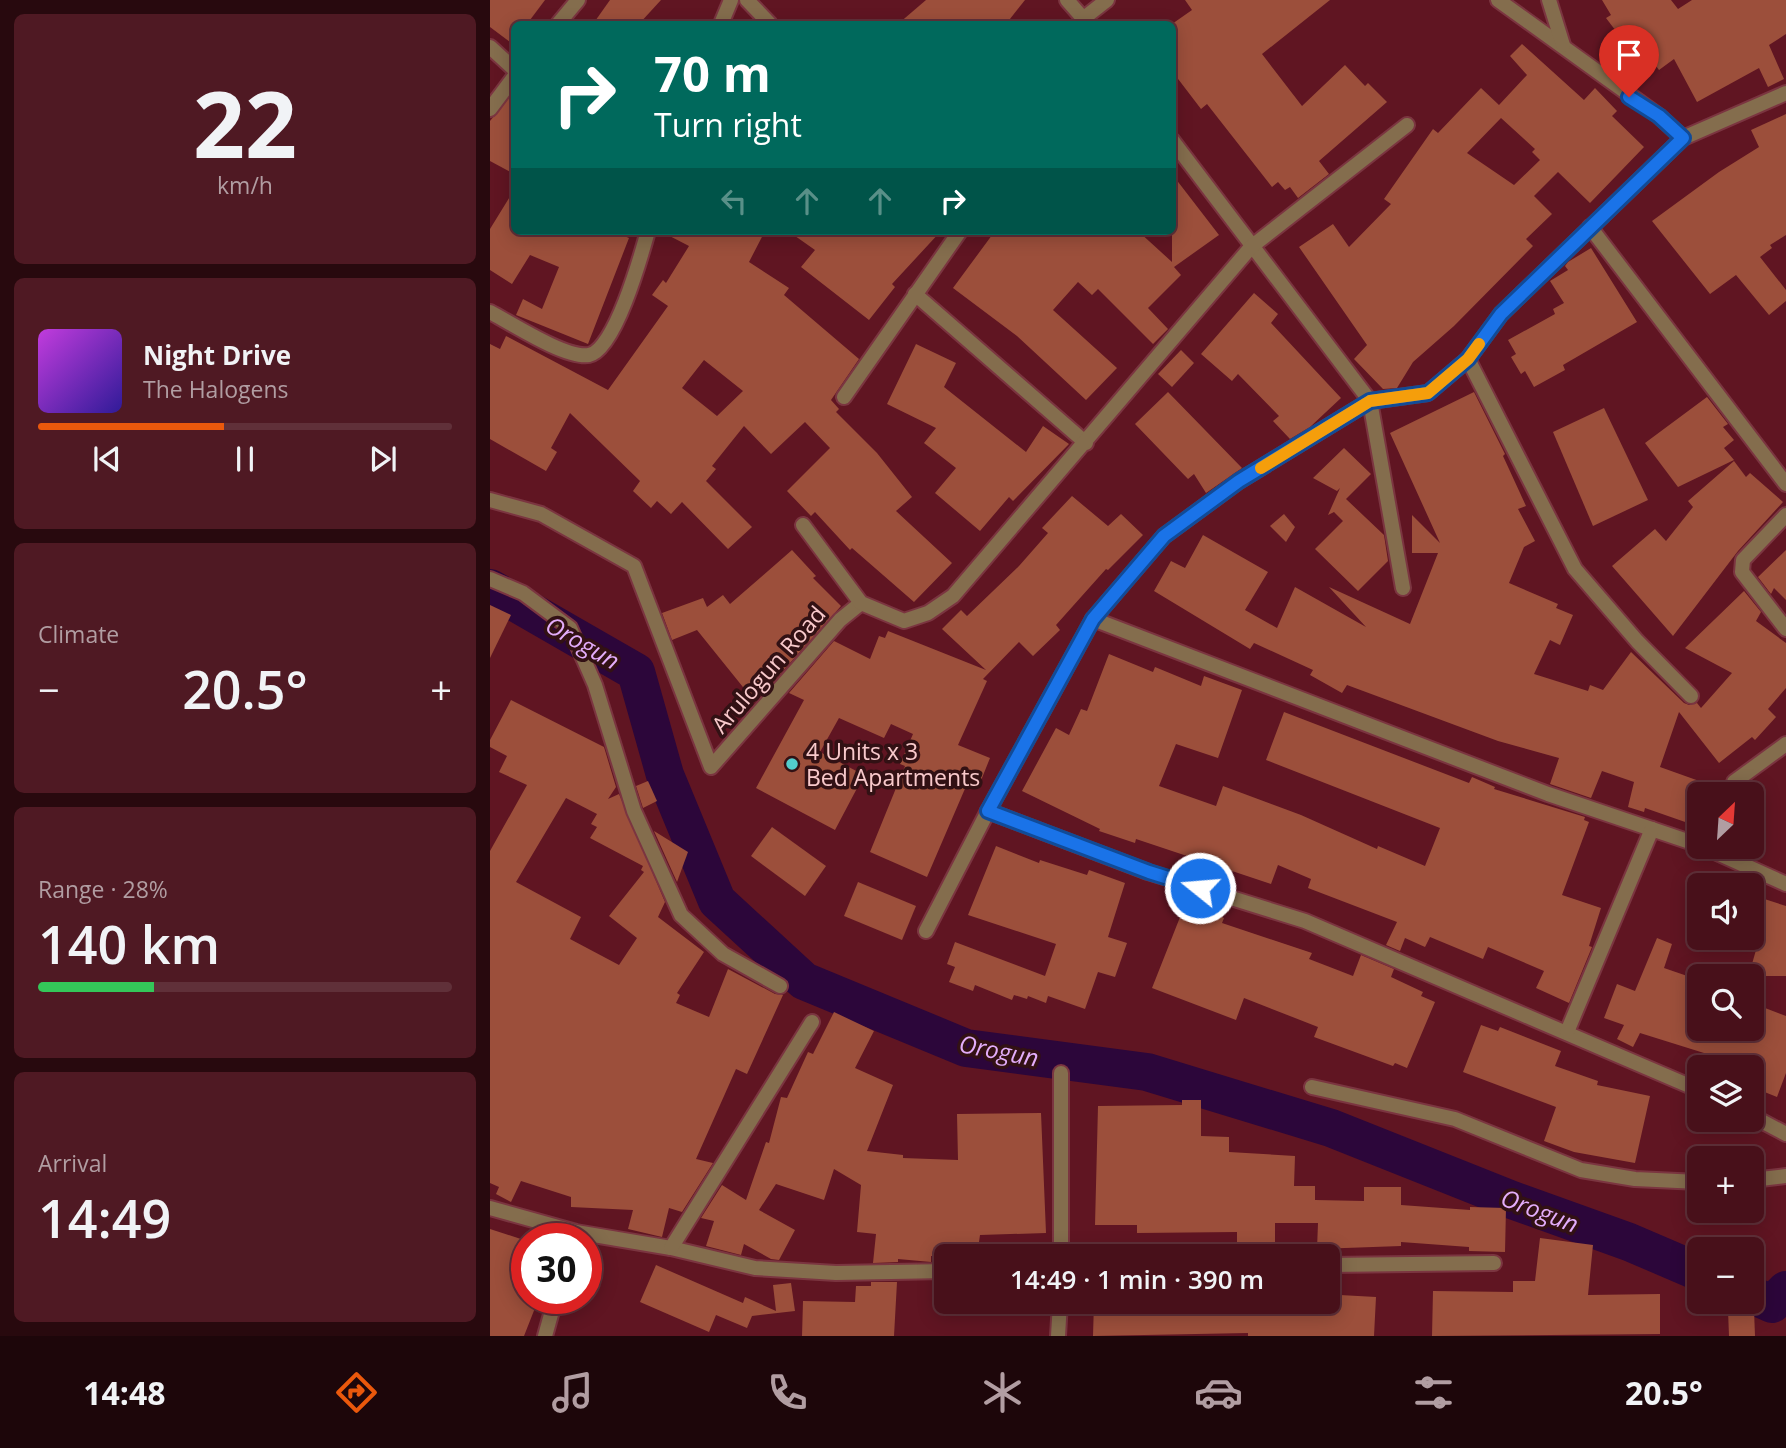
<!DOCTYPE html>
<html lang="en">
<head>
<meta charset="utf-8">
<style>
	:root { --surface:#48101a; --page:#4f1923; --text:#f1f3f6; --muted:#b19da2; --line:#603039; --accent:#ea580c }
	body { margin:0; font-family:"Open Sans",sans-serif; background:var(--page); color:var(--text); height:100vh; display:flex; flex-direction:column; font-size:26px; white-space:nowrap }
	* { box-sizing:border-box; margin:0 }
	p { font-size:23px; color:var(--muted) }
	.icon { flex:none; width:38px; height:38px; fill:none; stroke:currentColor; stroke-width:2; stroke-linecap:round; stroke-linejoin:round }
	.map { position:relative; flex:1; overflow:hidden }
	.sheet { display:flex; flex-direction:column; gap:14px; padding:14px; background:#28090e; width:490px }
	.sheet>* { flex:none }
	.hud { position:absolute; left:21px; top:21px; width:665px; height:214px; border-radius:10px; box-shadow:0 4px 18px #0003,0 0 0 2px var(--line); background:#00695c; color:#fff; overflow:hidden }
	.needle { width:46px; rotate:25deg }
	.controls { position:absolute; left:1197px; top:782px; display:grid; gap:14px }
	.controls a { display:grid; place-items:center; width:77px; height:77px; border-radius:10px; background:var(--surface); box-shadow:0 4px 18px #0003,0 0 0 2px var(--line); font-size:35px }
	.speed { position:absolute; left:21px; top:1223px; display:flex; gap:14px; font-size:35px; font-weight:700; text-align:center }
	.speed>* { display:grid; place-content:center; width:91px; height:91px; border-radius:50%; background:var(--surface); box-shadow:0 4px 18px #0003,0 0 0 2px var(--line); line-height:1 }
	.speed .limit { border:10px solid #d22; background:#fff; color:#111 }
	.pin { position:absolute; display:grid; place-items:center; width:60px; height:60px; color:#fff; margin:-72px -30px; border-radius:50% 50% 50% 0; rotate:-45deg; box-shadow:0 0 7px #0007 }
	.pin .icon { rotate:45deg }
	.me { position:absolute; width:77px; margin:-38px; rotate:287deg; stroke-linejoin:round; filter:drop-shadow(0 0 5px #0008) }
	.turn { display:flex; align-items:center; gap:24px; height:147px; padding:0 28px; font-size:32px }
	.turn .icon { width:91px; height:91px; stroke-width:2.5 }
	.turn b { display:block; font-size:49px; line-height:60px }
	.lanes { display:flex; align-items:center; height:66px; padding:0 28px; background:#0003; justify-content:center; gap:35px; direction:ltr }
	.lanes .off { opacity:.35 }
	.big { font-size:52px; font-weight:600; line-height:1.1 }
	.sheet .card { flex:1; display:flex; flex-direction:column; justify-content:center; gap:10px; min-width:0; padding:0 24px; border-radius:10px; background:var(--page) }
	.sheet .dial { align-items:center; gap:0 }
	.dial b { font-size:91px; line-height:1 }
	.song { display:flex; align-items:center; gap:21px }
	.cover { width:84px; height:84px; border-radius:10px; background:linear-gradient(135deg,hsl(290 70% 55%),hsl(250 70% 35%)) }
	.played { height:7px; border-radius:4px; background:linear-gradient(90deg,var(--accent) 45%,var(--line) 45%) }
	.keys { display:flex; justify-content:space-around; direction:ltr }
	.heat { display:flex; justify-content:space-between; align-items:center; font-size:38px; direction:ltr }
	.charge { height:10px; border-radius:5px; background:linear-gradient(90deg,#34c759 28%,var(--line) 0) }
	.trip { position:absolute; left:444px; top:1244px; width:406px; height:70px; border-radius:10px; background:var(--surface); box-shadow:0 4px 18px #0003,0 0 0 2px var(--line); font-weight:600; line-height:70px; text-align:center }
	.tabs { display:flex; height:112px; justify-content:space-around; align-items:center; background:#1d060a; color:var(--muted) }
	.tabs .icon { width:49px; height:49px }
	.tabs .current { color:var(--accent) }
	.tabs b { font-size:32px; color:var(--text) }
	main { display:flex; flex:1; min-height:0 }
	.map>svg:first-child { display:block }
	.lines { fill:none; stroke-linecap:round; stroke-linejoin:round }
	.river { stroke:#2c063a; stroke-width:38 }
	.building { fill:#9c4f3b; fill-rule:evenodd }
	.minor-casing { stroke:#7b3540; stroke-width:18 }
	.minor { stroke:#846d4d; stroke-width:14 }
	.route-casing { stroke:#114b97; stroke-width:18 }
	.route { stroke:#1a73e8; stroke-width:12 }
	.slow { stroke:#f59e0b; stroke-width:12 }
	.poi-dot { fill:#52cdcd; stroke:#321114; stroke-width:2.5 }
	.labels { text-anchor:middle; dominant-baseline:central; stroke-width:7; stroke-linejoin:round; paint-order:stroke }
	.street-label { font-size:23px; fill:#f8c9cb; stroke:#321114 }
	.poi-label { font-size:23px; fill:#f8c9cb; stroke:#321114; text-anchor:start }
	.water-label { font-size:24px; font-style:italic; fill:#e3adfa; stroke:#321114 }
</style>
</head>
<body>
<main>
<section class="sheet">
<div class="card dial"><b>22</b><p>km/h</p></div>
<div class="card">
<div class="song"><i class="cover"></i><div><b>Night Drive</b><p>The Halogens</p></div></div>
<div class="played"></div>
<div class="keys"><svg class="icon" aria-label="previous" viewBox="0 0 24 24"><path d="M18 5L8 12l10 7zM5 5v14"/></svg><svg class="icon" aria-label="pause" viewBox="0 0 24 24"><path d="M8 5v14M16 5v14"/></svg><svg class="icon" aria-label="next" viewBox="0 0 24 24"><path d="M6 5l10 7-10 7zM19 5v14"/></svg></div>
</div>
<div class="card"><p>Climate</p>
<div class="heat"><a>−</a><b class="big">20.5°</b><a>+</a></div>
</div>
<div class="card"><p>Range · 28%</p><b class="big">140 km</b><div class="charge"></div></div>
<div class="card"><p>Arrival</p><b class="big">14:49</b></div>
</section>
<div class="map">
<svg width="1296" height="1336" viewBox="0 0 1296 1336">
	<rect width="100%" height="100%" fill="#601522"/>
	<g class="lines">
		<g class="river">
			<polyline points="0,588 146,672 175,775 227,901 314,981 476,1048 657,1072 841,1128 1022,1200 1139,1242 1209,1272"/>
			<polyline points="1262,1295 1282,1304 1296,1290"/>
		</g>
	</g>
	<g class="building">
		<polygon points="0,0 55,0 37,24 24,24 24,45 0,27"/>
		<polygon points="120,0 171,0 149,24 103,24"/>
		<polygon points="436,0 535,0 516,24 408,24"/>
		<polygon points="695,0 840,0 772,54 812,106 855,65 875,86 878,83 897,102 829,161 839,174 808,198 800,187 795,190 788,182 782,187 717,104 711,109 682,71 682,24 702,10"/>
		<polygon points="1112,0 1181,0 1188,9 1202,0 1296,0 1296,34 1279,45 1294,79 1278,87 1269,68 1207,102 1184,59 1169,70 1144,36 1135,43 1116,18 1121,15"/>
		<path d="M1032,44l62,56 11,-12 22,23 -5,5 32,31 -54,56 -32,-31 -24,24 18,18 -26,25 7,7 -79,80 -41,36 -16,26 -14,1 -29,-30 13,-14 -68,-98 34,-23 16,23 42,-43 -7,-5 49,-70 5,4 43,-45 18,17 28,-30 -17,-19zM1011,118l34,31 -3,3 8,8 -26,25 -47,-32z"/>
		<polygon points="24,92 24,174 0,161 0,121"/>
		<polygon points="1296,114 1296,235 1280,245 1282,248 1270,257 1296,290 1296,301 1279,315 1246,275 1220,294 1162,221 1229,172 1269,147 1261,130"/>
		<polygon points="682,174 729,235 684,267 691,275 658,308 678,329 663,344 608,289 602,295 588,282 563,310 627,368 596,400 527,336 463,288 505,231 648,231 682,262"/>
		<polygon points="24,190 24,231 122,231 139,238 98,344 26,315 33,299 52,309 69,267 40,255 22,284 0,270 0,229"/>
		<path d="M170,231h105l-16,31 40,26 -5,7 75,64 -28,41 8,9 -3,3 41,41 35,44 -16,14 56,52 -38,39 -62,-54 -2,2 -35,-38 -4,4 -24,-25 43,-43 -25,-26 -34,32 -27,-28 -32,40 4,3 -10,12 46,46 -24,22 -46,-47 -11,12 -14,-13 -6,7 -18,-17 7,-10 -70,-68 -19,35 6,4 -11,19 -56,-32v-95l10,5 6,-13 102,54 60,-84 -16,-11 11,-15 3,3 23,-37zM214,360l39,31 -26,25 -35,-28z"/>
		<polygon points="298,231 451,231 402,284 405,287 379,320 311,267 325,250"/>
		<polygon points="1101,248 1147,322 1073,365 1075,370 1044,387 1035,371 1031,374 1021,357 1026,354 1018,340 1065,314 1063,309 1074,303 1060,281 1078,270 1075,266 1078,262"/>
		<polygon points="764,293 788,314 781,323 851,398 820,427 800,439 783,421 789,416 748,374 742,381 711,354"/>
		<polygon points="426,344 466,363 454,387 536,452 553,426 579,444 523,501 519,497 490,531 445,493 466,468 434,443 446,428 397,404"/>
		<polygon points="691,350 704,363 682,387 668,374"/>
		<polygon points="678,392 752,468 716,493 704,474 698,479 645,424"/>
		<polygon points="984,392 1015,454 1013,456 1036,506 1028,509 1045,541 1034,547 1019,583 1068,604 1066,608 1083,615 1070,645 1060,640 1044,674 1098,691 1100,685 1113,690 1141,652 1194,703 1199,705 1207,703 1211,708 1242,673 1195,648 1254,591 1271,612 1266,621 1296,643 1296,688 1278,709 1286,717 1265,740 1262,737 1229,763 1189,712 1170,767 1212,782 1198,823 1155,808 1154,812 1138,807 1144,782 1112,771 1101,798 1060,784 1069,758 1008,741 857,685 852,693 820,675 823,670 764,643 760,649 664,591 681,561 695,568 713,535 778,572 755,610 787,628 805,587 876,627 839,587 920,624 948,553 922,553 922,515 950,543 900,433"/>
		<polygon points="1217,397 1238,424 1233,427 1244,440 1234,448 1244,460 1188,487 1155,443"/>
		<polygon points="1114,408 1158,500 1103,526 1063,432"/>
		<polygon points="854,448 881,474 856,499 894,535 898,561 868,591 825,549 853,521 844,512 838,515 850,488 847,491 823,478"/>
		<polygon points="1244,461 1256,477 1260,473 1293,502 1248,551 1183,636 1122,566 1165,529 1176,541 1203,507 1198,501"/>
		<polygon points="582,496 618,526 631,514 653,535 618,570 616,569 566,625 570,630 543,656 529,642 493,679 497,681 468,745 500,758 488,788 477,784 437,877 380,852 415,766 410,764 423,734 401,724 394,738 349,718 330,752 374,775 345,830 266,788 314,700 299,693 344,641 380,659 389,636 395,638 398,631 496,670 452,629 471,610 477,616 529,566 558,533 552,528"/>
		<polygon points="794,514 805,527 796,542 780,526"/>
		<polygon points="302,550 326,576 323,578 351,606 265,702 207,630 182,640 172,613 213,598 217,607 233,595 240,604"/>
		<polygon points="1296,550 1296,600 1284,588 1281,594 1268,577"/>
		<polygon points="0,605 21,615 0,658"/>
		<polygon points="619,654 663,672 665,667 711,686 714,676 752,690 728,758 686,744 669,786 726,806 733,786 811,815 887,849 888,846 935,866 950,828 776,760 794,712 979,783 982,777 1005,787 1004,789 1095,817 1094,820 1099,822 1072,895 1111,908 1099,946 1102,947 1079,1003 1046,988 1054,971 998,947 993,959 940,937 935,947 915,938 910,951 896,945 907,922 818,888 821,879 788,865 781,884 646,839 645,843 609,831 610,829 532,791 566,728 579,735 591,709 597,711"/>
		<path d="M21,700l93,47 12,40 -8,12 11,-5 46,108 -7,15 46,35 -27,41 3,2 -4,8 33,14 19,-48 47,25 8,1 -36,79 -11,-5 -40,90 17,4 -31,49 -13,-4 -7,29 -34,-8 5,-19 -62,-3v-10l-50,-16 -10,21 -15,-8 3,-7 -9,-4v-332l37,-66 -28,-13 8,-16 -17,-9v-7zM76,798l31,16 -6,10 6,3 -7,11 53,28 -2,4 3,2 -35,44 28,22 -18,27 -49,-26 11,-22 -65,-35z"/>
		<polygon points="158,781 167,801 153,808 146,786"/>
		<polygon points="282,827 336,866 315,896 261,856"/>
		<polygon points="164,831 198,852 187,882"/>
		<polygon points="506,846 549,863 550,860 597,875 599,870 635,883 618,937 637,943 625,977 608,972 595,1009 558,996 556,1003 538,996 537,999 524,995 522,1000 485,985 483,991 459,982 465,967 457,964 465,942 555,976 566,944 478,915"/>
		<polygon points="368,882 426,906 412,940 354,916"/>
		<polygon points="1262,895 1296,906 1296,976 1262,976 1262,964 1270,936 1262,933"/>
		<polygon points="696,902 734,918 732,923 822,953 819,959 863,976 871,955 904,969 901,977 933,992 931,996 945,1002 917,1068 905,1063 903,1066 824,1037 828,1027 754,998 746,1020 662,988"/>
		<polygon points="1167,938 1182,944 1174,968 1209,980 1209,990 1196,1029 1262,1029 1262,1003 1296,1016 1296,1073 1287,1097 1262,1087 1262,1068 1150,1033 1143,1047 1127,1039 1134,1025 1114,1018 1127,984 1145,991"/>
		<polygon points="344,1012 384,1031 365,1068 403,1085 377,1151 413,1155 413,1158 468,1160 467,1114 551,1113 556,1233 490,1235 487,1256 441,1256 441,1262 408,1259 408,1262 383,1263 386,1234 367,1232 371,1185 344,1169 334,1200 286,1184 269,1210 305,1230 289,1260 281,1259 254,1244 251,1255 216,1246 224,1221 211,1218 232,1185 256,1200 276,1142 279,1143 291,1097 297,1098 318,1052 323,1054"/>
		<polygon points="991,1025 1008,1031 1010,1027 1071,1051 1065,1066 1108,1081 1107,1085 1160,1096 1145,1163 1084,1152 1054,1141 1066,1107 973,1072"/>
		<polygon points="692,1100 711,1100 711,1136 739,1137 739,1152 805,1156 804,1186 825,1186 825,1200 874,1201 874,1187 911,1187 911,1205 980,1210 980,1207 1016,1208 1015,1252 979,1251 979,1247 911,1242 911,1246 827,1249 828,1223 785,1223 785,1247 747,1246 747,1232 647,1233 647,1225 605,1225 608,1106 692,1105"/>
		<polygon points="0,1229 37,1241 37,1305 45,1308 34,1336 0,1336"/>
		<polygon points="1050,1238 1103,1245 1098,1295 1170,1294 1170,1334 942,1336 943,1291 1023,1292 1023,1281 1045,1281"/>
		<polygon points="166,1265 253,1303 255,1297 286,1311 283,1285 301,1283 305,1311 262,1316 257,1328 226,1315 219,1332 150,1302"/>
		<polygon points="381,1282 407,1282 404,1336 312,1336 313,1301 365,1302 366,1286 381,1286"/>
		<polygon points="850,1295 886,1297 884,1336 758,1336 758,1333 603,1336 604,1302 850,1302"/>
		<polygon points="1238,1310 1264,1310 1265,1336 1239,1336"/>
	</g>
	<g class="lines">
		<defs>
			<g id="minor">
				<polyline points="257,0 280,24"/>
				<polyline points="577,0 598,24"/>
				<polyline points="1008,0 1169,116 1193,138"/>
				<polyline points="1059,0 1073,45"/>
				<polyline points="594,18 617,0"/>
				<polyline points="68,24 88,0"/>
				<polyline points="231,24 241,0"/>
				<polyline points="0,47 24,69"/>
				<polyline points="0,109 24,77"/>
				<polyline points="682,140 880,401 913,588"/>
				<polyline points="1100,227 1296,484"/>
				<polyline points="425,294 596,443"/>
				<path d="M0,312c21,11 76,47 99,43 26,-5 52,-99 59,-124"/>
				<polyline points="978,359 1085,569 1147,641 1201,696"/>
				<polyline points="354,397 470,231"/>
				<polyline points="0,500 51,514 144,566 221,767 350,620 371,603"/>
				<polyline points="1296,515 1253,560 1252,572 1296,629"/>
				<polyline points="313,525 371,603 414,621 438,613 463,596 761,247 917,125"/>
				<polyline points="0,579 33,593 80,628 105,685 144,811 191,915 233,954 290,986"/>
				<polyline points="603,619 1058,794 1209,845"/>
				<polyline points="1244,782 1296,744"/>
				<polyline points="498,811 658,872 815,921 1209,1090"/>
				<polyline points="1214,847 1296,884"/>
				<polyline points="436,931 498,811 603,619 674,536 749,481 880,401 938,393 978,359 1011,314 1193,138 1296,93"/>
				<polyline points="1077,1032 1162,829"/>
				<polyline points="571,1073 571,1256"/>
				<polyline points="822,1087 965,1119 1091,1170 1145,1179 1209,1182"/>
				<polyline points="1262,1116 1296,1134"/>
				<polyline points="1262,1180 1296,1176"/>
				<polyline points="0,1208 86,1232 181,1248 265,1268 346,1273 457,1271"/>
				<polyline points="181,1248 322,1022"/>
				<polyline points="838,1265 1004,1263"/>
				<polyline points="55,1336 65,1300"/>
				<polyline points="568,1336 570,1302"/>
			</g>
		</defs>
		<use href="#minor" class="minor-casing"/>
		<use href="#minor" class="minor"/>
	</g>
	<g class="lines">
		<defs>
			<polyline id="route" points="710,888 659,872 498,811 603,619 674,536 749,481 880,401 938,393 978,359 1011,314 1193,138 1169,116 1139,97"/>
		</defs>
		<use href="#route" class="route-casing"/>
		<use href="#route" class="route"/>
		<polyline class="slow" points="771,468 880,401 938,393 978,359 989,344"/>
	</g>
	<circle class="poi-dot" cx="302" cy="764" r="7"/>
	<g class="labels">
		<g class="street-label">
			<text transform="translate(278 669) rotate(-49)">Arulogun Road</text>
		</g>
		<g class="poi-label">
			<text x="316" y="751">4 Units x 3<tspan x="316" dy="26">Bed Apartments</tspan></text>
		</g>
		<g class="water-label">
			<text transform="translate(93 642) rotate(30)">Orogun</text>
			<text transform="translate(509 1050) rotate(11)">Orogun</text>
			<text transform="translate(1050 1210) rotate(21)">Orogun</text>
		</g>
	</g>
</svg>
<div class="controls">
<a><svg class="needle" viewBox="-14 -14 28 28"><path d="M0-13l5 13h-10z" fill="#e53935"/><path d="M0 13l5-13h-10z" fill="#b19da2"/></svg></a>
<a><svg class="icon" aria-label="sound" viewBox="0 0 24 24"><path d="M4 9h4l5-4v14l-5-4H4zM17 9q2 3 0 6"/></svg></a>
<a><svg class="icon" aria-label="search" viewBox="0 0 24 24"><circle cx="10" cy="10" r="6"/><path d="M15 15l6 6"/></svg></a>
<a><svg class="icon" aria-label="layers" viewBox="0 0 24 24"><path d="M12 4l9 5-9 5-9-5zM3 14l9 5 9-5"/></svg></a>
<a>+</a>
<a>−</a>
</div>
<div class="speed"><div class="limit">30</div></div>
<div class="pin" style="left:1139px;top:97px;background:#d93025"><svg class="icon" aria-label="arrive" viewBox="0 0 24 24"><path d="M6 21V4h12l-3 4 3 4H6"/></svg></div>
<svg class="me" style="left:710px;top:888px" viewBox="-20 -20 40 40"><circle r="17" fill="#1a73e8" stroke="#fff" stroke-width="3"/><path d="M0-11L8 9 0 5-8 9z" fill="#fff"/></svg>
<div class="trip">14:49 · 1 min · 390 m</div>
<div class="hud">
<div class="turn"><svg class="icon" aria-label="right" viewBox="0 0 24 24"><path d="M7 20v-9h11M14 6l5 5-5 5"/></svg><div><b>70 m</b>Turn right</div></div>
<div class="lanes"><svg class="icon off" aria-label="left" viewBox="0 0 24 24"><path d="M17 20v-9H6M10 6l-5 5 5 5"/></svg><svg class="icon off" aria-label="ahead" viewBox="0 0 24 24"><path d="M12 20V5M6 11l6-6 6 6"/></svg><svg class="icon off" aria-label="ahead" viewBox="0 0 24 24"><path d="M12 20V5M6 11l6-6 6 6"/></svg><svg class="icon" aria-label="right" viewBox="0 0 24 24"><path d="M7 20v-9h11M14 6l5 5-5 5"/></svg></div>
</div>
</div>
</main>
<nav class="tabs">
<b>14:48</b>
<svg class="icon current" aria-label="directions" viewBox="0 0 24 24"><path d="M12 3l9 9-9 9-9-9zM9 14v-3h6M13 9l2 2-2 2"/></svg>
<svg class="icon" aria-label="music" viewBox="0 0 24 24"><path d="M9 18V5l10-2v13"/><circle cx="6" cy="18" r="3"/><circle cx="16" cy="16" r="3"/></svg>
<svg class="icon" aria-label="phone" viewBox="0 0 24 24"><path d="M5 4h4l2 5-3 2q2 4 5 5l2-3 5 2v4C11 20 4 13 5 4z"/></svg>
<svg class="icon" aria-label="climate" viewBox="0 0 24 24"><path d="M12 3v18M4 7l16 10M4 17L20 7"/></svg>
<svg class="icon" aria-label="car" viewBox="0 0 24 24"><path d="M5 17H2v-5l4-1 3-4h7l3 4 3 1v5h-3M9 17h6M6 11h13"/><circle cx="7" cy="17" r="2"/><circle cx="17" cy="17" r="2"/></svg>
<svg class="icon" aria-label="filters" viewBox="0 0 24 24"><path d="M4 7h16M4 17h16"/><circle cx="9" cy="7" r="2"/><circle cx="15" cy="17" r="2"/></svg>
<b>20.5°</b>
</nav>
</body>
</html>
